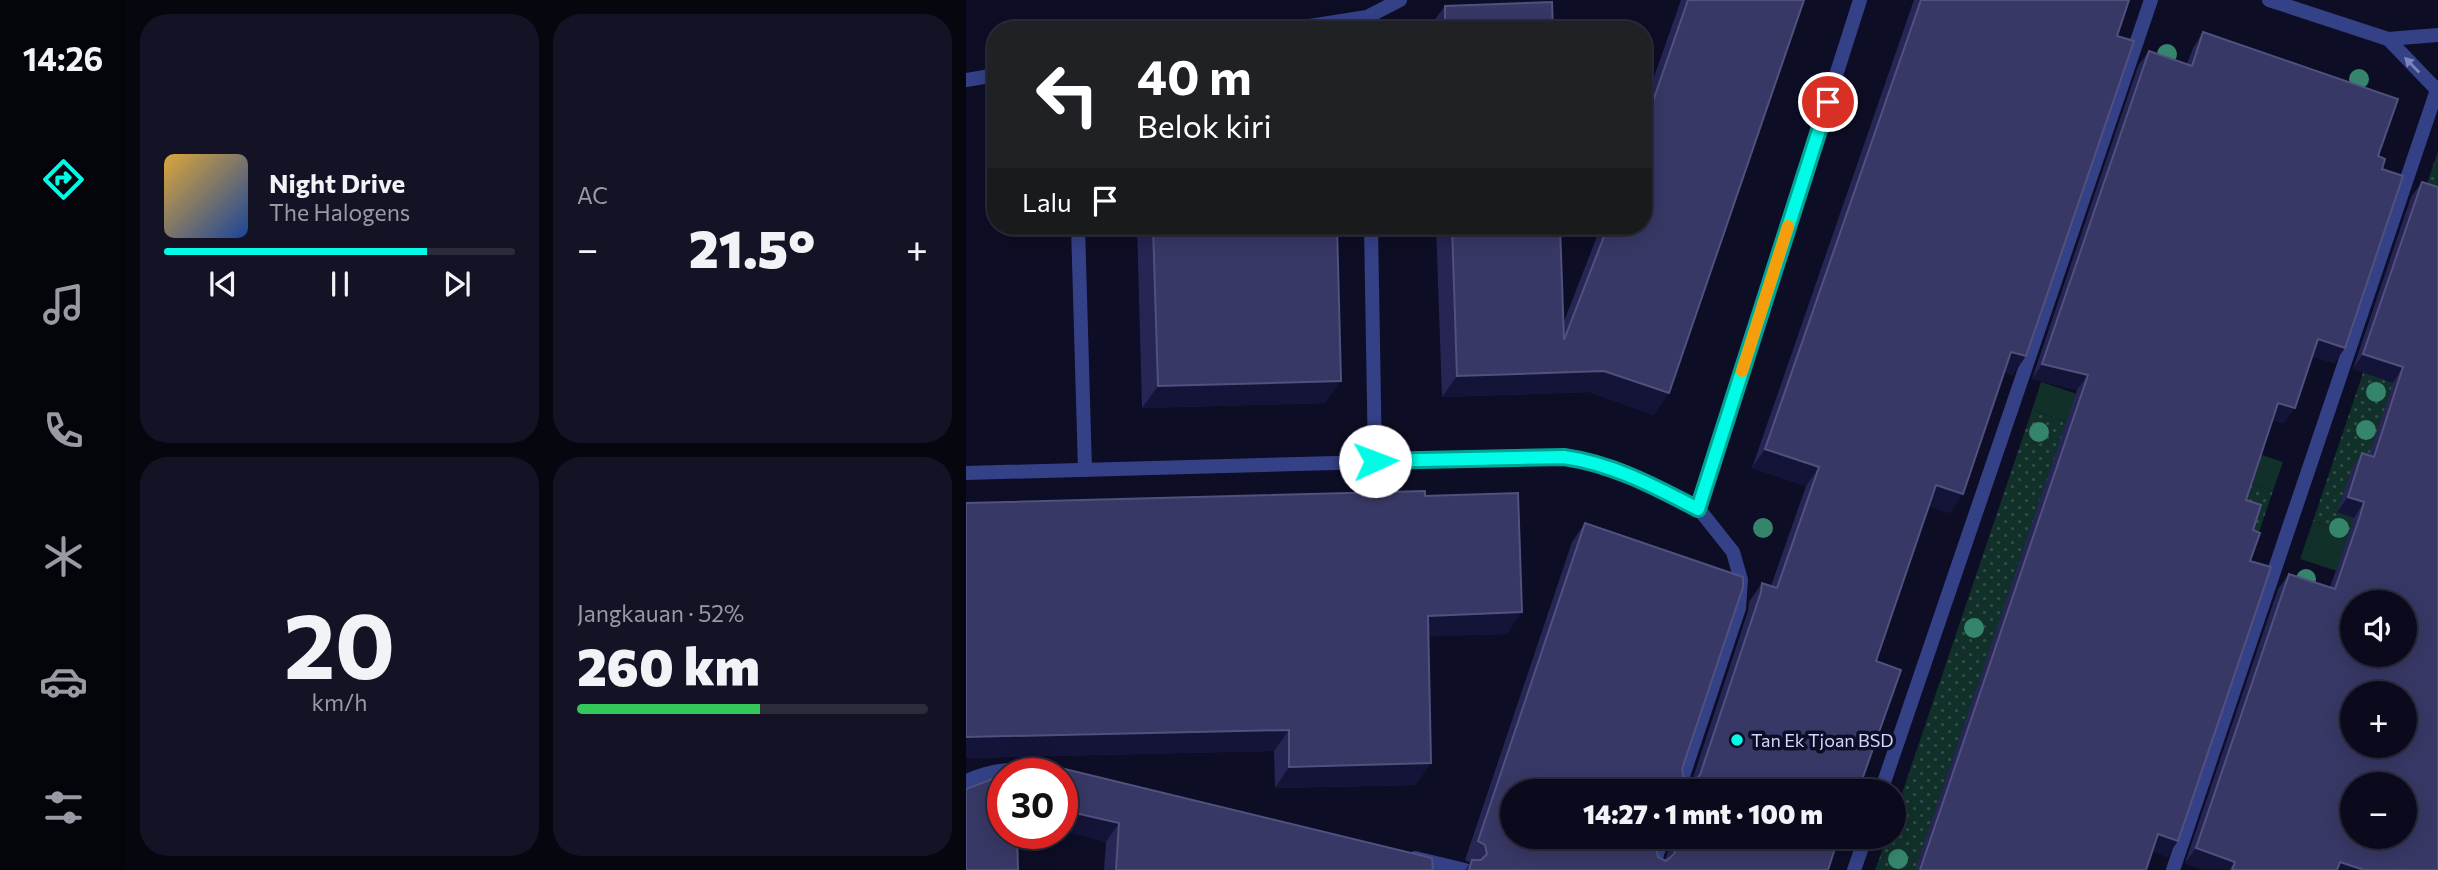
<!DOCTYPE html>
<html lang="id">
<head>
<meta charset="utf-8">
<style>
	:root { --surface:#0a0a1c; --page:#131325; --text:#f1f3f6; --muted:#999aa3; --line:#2a2b3b; --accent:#00fce6 }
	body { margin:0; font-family:Commissioner,sans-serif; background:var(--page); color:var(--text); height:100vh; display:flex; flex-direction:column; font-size:26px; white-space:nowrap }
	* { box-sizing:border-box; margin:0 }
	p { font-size:23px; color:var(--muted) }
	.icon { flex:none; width:38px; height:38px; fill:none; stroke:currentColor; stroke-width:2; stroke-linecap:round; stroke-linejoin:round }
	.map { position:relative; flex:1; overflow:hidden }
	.panel { display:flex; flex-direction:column; gap:14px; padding:14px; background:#06060f; width:840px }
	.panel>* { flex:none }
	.guide { position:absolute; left:21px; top:21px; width:665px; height:214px; border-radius:28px; box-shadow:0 4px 18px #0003,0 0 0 2px var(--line); background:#202124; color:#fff; overflow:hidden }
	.controls { position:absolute; left:1374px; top:590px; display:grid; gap:14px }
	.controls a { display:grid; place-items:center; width:77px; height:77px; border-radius:50%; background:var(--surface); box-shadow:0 4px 18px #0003,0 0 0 2px var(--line); font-size:35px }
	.speed { position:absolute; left:21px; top:758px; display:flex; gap:14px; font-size:35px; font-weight:700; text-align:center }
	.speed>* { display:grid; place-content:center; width:91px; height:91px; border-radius:50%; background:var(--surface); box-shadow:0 4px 18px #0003,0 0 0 2px var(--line); line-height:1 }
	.speed .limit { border:10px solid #d22; background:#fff; color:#111 }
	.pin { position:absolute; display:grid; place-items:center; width:60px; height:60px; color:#fff; margin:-30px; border:4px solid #fff; border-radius:50%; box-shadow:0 2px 7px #0007 }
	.me { position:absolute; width:77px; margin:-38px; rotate:88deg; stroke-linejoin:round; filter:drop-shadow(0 0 5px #0008) }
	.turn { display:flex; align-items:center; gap:24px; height:147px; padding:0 35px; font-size:32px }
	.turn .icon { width:91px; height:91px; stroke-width:2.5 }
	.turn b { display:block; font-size:49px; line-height:60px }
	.then { display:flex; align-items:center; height:66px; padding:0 35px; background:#0003; gap:14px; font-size:26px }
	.big { font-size:52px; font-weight:800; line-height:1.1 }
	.panel .card { flex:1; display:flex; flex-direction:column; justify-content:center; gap:10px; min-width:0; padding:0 24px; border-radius:28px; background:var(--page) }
	.panel .dial { align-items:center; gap:0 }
	.dial b { font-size:91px; line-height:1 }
	.song { display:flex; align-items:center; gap:21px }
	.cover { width:84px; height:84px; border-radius:10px; background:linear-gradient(135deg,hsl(40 70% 55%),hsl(220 70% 35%)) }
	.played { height:7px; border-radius:4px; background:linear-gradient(90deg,var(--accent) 75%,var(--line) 75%) }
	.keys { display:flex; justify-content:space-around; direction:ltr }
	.heat { display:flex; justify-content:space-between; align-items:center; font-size:38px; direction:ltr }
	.charge { height:10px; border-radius:5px; background:linear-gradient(90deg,#34c759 52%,var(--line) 0) }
	.panel .tiles { flex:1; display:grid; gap:14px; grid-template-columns:repeat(2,1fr) }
	.trip { position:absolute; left:534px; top:779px; width:406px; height:70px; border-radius:35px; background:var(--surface); box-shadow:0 4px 18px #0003,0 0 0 2px var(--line); font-weight:800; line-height:70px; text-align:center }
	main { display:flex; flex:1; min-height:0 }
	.dock { display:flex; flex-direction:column; width:126px; justify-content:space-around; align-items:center; background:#04040b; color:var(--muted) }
	.dock .icon { width:49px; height:49px }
	.dock .on { color:var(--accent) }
	.dock b { font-size:32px; color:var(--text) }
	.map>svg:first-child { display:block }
	.grass { fill:url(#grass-dots) }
	.garden { fill:#103029 }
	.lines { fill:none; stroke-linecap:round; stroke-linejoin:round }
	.lane { stroke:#354187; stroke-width:14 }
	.street { stroke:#354187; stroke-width:14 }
	.tree { fill:#35856c }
	.wall { fill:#262554 }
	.shaded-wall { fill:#141439 }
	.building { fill:#383866; stroke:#50517e; stroke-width:2; fill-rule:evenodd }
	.oneway { fill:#7b84bd }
	.route-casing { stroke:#00a496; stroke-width:18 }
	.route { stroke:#00fce6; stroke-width:12 }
	.slow { stroke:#f59e0b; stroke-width:12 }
	.poi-dot { fill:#00fce6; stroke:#0d0d25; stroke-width:2.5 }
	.labels { text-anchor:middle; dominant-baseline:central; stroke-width:7; stroke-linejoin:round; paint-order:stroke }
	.poi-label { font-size:18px; fill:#d1d5ff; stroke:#0d0d25; text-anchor:start }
</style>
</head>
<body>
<main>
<nav class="dock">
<b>14:26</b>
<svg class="icon on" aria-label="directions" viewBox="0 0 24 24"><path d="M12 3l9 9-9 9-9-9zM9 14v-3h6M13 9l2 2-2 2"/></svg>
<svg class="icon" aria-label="music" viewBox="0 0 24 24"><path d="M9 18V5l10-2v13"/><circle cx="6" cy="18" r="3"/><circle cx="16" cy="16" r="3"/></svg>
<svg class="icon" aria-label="phone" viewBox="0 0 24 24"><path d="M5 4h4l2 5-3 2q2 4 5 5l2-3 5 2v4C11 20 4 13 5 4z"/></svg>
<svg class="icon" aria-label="climate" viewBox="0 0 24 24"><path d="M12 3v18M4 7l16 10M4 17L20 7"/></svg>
<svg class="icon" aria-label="car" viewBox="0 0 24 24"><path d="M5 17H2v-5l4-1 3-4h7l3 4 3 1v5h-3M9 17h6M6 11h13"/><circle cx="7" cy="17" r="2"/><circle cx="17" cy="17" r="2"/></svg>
<svg class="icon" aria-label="filters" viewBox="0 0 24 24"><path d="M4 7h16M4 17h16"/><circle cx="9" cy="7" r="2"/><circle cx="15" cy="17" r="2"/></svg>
</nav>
<section class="panel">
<div class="tiles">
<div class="card">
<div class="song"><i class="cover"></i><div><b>Night Drive</b><p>The Halogens</p></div></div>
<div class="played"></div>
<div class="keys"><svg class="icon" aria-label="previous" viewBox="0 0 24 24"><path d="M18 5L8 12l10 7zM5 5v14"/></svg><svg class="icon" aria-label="pause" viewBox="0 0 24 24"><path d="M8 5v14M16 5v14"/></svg><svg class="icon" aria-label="next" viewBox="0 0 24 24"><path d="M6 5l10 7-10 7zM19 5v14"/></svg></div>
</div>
<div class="card"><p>AC</p>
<div class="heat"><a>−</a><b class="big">21.5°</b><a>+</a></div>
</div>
<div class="card dial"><b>20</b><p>km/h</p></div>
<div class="card"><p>Jangkauan · 52%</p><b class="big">260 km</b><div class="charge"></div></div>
</div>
</section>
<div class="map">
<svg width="1472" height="870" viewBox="0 0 1472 870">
	<defs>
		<pattern id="grass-dots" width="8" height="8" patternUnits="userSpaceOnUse" patternTransform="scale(1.75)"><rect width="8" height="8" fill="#103029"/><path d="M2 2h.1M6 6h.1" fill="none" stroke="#324d49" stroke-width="1.8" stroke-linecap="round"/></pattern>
	</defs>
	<rect width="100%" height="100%" fill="#0d0d25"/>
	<g class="grass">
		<polygon points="1472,151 1472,564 1347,521"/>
		<polygon points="1066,410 1307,491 1178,870 909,870 921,837 928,836 928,817"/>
	</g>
	<g class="garden">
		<polygon points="1075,382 1317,462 1307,491 1066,410"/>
		<polygon points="1347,521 1472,564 1472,604 1334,559"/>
	</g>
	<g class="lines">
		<g class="lane">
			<polyline points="318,30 401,17 434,0"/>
			<polyline points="0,80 30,75"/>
			<polyline points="112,226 119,470"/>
			<polyline points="405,226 409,461"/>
		</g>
		<g class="street">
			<polyline points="1303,0 1422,39 1472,35"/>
			<polyline points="1422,39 1472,91"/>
			<polyline points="0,473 598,457 626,461 662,473 732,508 767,552 775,580 773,608 712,791"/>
			<polyline points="732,508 894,0"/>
			<path d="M0,781c28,-12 46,-14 76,-7"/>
			<polyline points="915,791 1185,0"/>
			<polyline points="449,858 499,870"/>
			<polyline points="686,870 697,836"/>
			<polyline points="888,870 900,836"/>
			<polyline points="1207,870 1472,87"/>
		</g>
	</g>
	<g class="tree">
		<circle cx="1201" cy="54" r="10"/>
		<circle cx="1393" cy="79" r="10"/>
		<circle cx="1410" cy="392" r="10"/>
		<circle cx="1400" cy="430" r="10"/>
		<circle cx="1073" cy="432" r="10"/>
		<circle cx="797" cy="528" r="10"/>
		<circle cx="1373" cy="528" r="10"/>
		<circle cx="1340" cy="579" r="10"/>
		<circle cx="1008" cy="628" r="10"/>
		<circle cx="932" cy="859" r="10"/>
	</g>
	<g class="wall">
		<polygon points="715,0 838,0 688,415 623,392 476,397 470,226 594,226 597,324 635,226 677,226 677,108"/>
		<polygon points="948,0 1163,0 1047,375 1038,372 984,513 963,506 910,661 892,791 546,791 690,848 692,857 699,860 706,839 706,836 873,836 862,870 499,870 504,863 499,860 606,542 619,523 716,769 718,779 726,781 782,611 783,602 796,583 805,586 840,486 786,468"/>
		<polygon points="479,6 587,30 464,30 463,27"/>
		<polygon points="1237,32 1412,156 1416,169 1379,348 1368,363 1346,356 1318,423 1307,420 1280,500 1287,530 1284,561 1201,857 1187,851 1180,870 949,870 1111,390 1066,379 1172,66 1183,51 1221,64 1227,48"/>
		<polygon points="1456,182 1472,870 1238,870 1219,863 1312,589 1323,574 1364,587 1384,531 1388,518 1371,512 1386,468 1396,453 1403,455 1427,383 1387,369 1445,197"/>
		<polygon points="171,226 371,226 359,403 176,408"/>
		<polygon points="0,503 541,634 462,636 450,785 309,788 308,751 0,758"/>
		<polygon points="96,774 467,870 138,870 140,842"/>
	</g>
	<g class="shaded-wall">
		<polygon points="1352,339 1379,348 1368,363 1341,354"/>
		<polygon points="1045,352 1060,356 1047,375 1031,371"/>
		<polygon points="1397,354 1437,367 1427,383 1387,369"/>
		<polygon points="1076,364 1122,375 1111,390 1066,379"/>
		<polygon points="638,371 703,393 688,415 623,392 476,397 491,376"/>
		<polygon points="375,381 359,403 176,408 192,386"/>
		<polygon points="1312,403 1329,408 1318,423 1302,418"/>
		<polygon points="799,449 853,467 840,486 786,468"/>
		<polygon points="970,485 997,494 984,513 957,504"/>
		<polygon points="1382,497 1398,502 1388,518 1371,512"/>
		<polygon points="556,612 541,634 447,637 462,616"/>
		<polygon points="323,730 308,751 0,758 0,737"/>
		<polygon points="465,763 450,785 309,788 323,767"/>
		<polygon points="96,810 153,823 140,842 96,831"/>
		<polygon points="1192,834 1212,841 1201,857 1182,849"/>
		<polygon points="1230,848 1269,862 1263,870 1238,870 1219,863"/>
		<polygon points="1374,862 1398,870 1368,870"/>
	</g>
	<g class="building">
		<polygon points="722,0 838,0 703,393 638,371 491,376 486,226 594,226 598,340 642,226 677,226 677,130"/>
		<polygon points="955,0 1163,0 1151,36 1168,41 1060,356 1045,352 997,494 970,485 910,661 935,670 892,791 546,791 546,836 694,836 690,848 692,857 700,861 708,854 714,836 873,836 862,870 503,870 506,860 515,860 521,854 519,845 512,841 619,523 777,577 777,587 716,769 718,779 728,781 734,775 795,592 796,583 811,588 853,467 799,449"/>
		<polygon points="586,2 587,30 479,30 479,6"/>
		<polygon points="1237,32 1432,99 1412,156 1419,159 1416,169 1437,176 1379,348 1352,339 1329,408 1312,403 1280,500 1295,505 1287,530 1294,533 1284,561 1305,567 1212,841 1192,834 1180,870 954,870 1122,375 1076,364 1183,51 1226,66"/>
		<path d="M1456,182l16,5v683h-74l-24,-8 -3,8h-105l3,-8 -39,-14 93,-274 46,15 25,-73 4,-14 -16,-5 14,-44 12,4 29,-90 -40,-13zM1386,602h52v52h-52zM1386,693h52v53h-52zM1386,784h52v52h-52z"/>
		<polygon points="187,226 371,226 375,381 192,386"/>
		<polygon points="459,491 459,496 552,493 556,612 462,616 465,763 323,767 323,730 0,737 0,503"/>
		<polygon points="70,762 466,858 467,870 150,870 153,823 96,810 96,774 40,774"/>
		<polygon points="37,775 37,833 51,833 52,870 0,870 0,789"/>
	</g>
	<defs><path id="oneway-solid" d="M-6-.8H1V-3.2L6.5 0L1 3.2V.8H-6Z" transform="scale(1.75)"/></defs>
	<use class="oneway" href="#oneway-solid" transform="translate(1446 65) rotate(-134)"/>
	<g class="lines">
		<defs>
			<path id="route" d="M409,461l189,-4c49,7 90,29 134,52l130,-407"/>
		</defs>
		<use href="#route" class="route-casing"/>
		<use href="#route" class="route"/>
		<polyline class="slow" points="776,371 822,226"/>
	</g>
	<circle class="poi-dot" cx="771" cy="740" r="7"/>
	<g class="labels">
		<g class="poi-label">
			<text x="785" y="740">Tan Ek Tjoan BSD</text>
		</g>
	</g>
</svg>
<div class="controls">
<a><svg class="icon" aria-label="sound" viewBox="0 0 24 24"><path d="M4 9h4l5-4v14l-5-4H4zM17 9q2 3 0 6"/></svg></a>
<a>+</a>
<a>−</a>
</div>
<div class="speed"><div class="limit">30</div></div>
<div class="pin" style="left:862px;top:102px;background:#d93025"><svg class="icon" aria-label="arrive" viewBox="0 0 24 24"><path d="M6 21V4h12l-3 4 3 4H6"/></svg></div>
<svg class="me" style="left:409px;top:461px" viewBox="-20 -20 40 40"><circle r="19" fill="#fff"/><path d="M0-13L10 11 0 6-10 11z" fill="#00fce6"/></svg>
<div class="trip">14:27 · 1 mnt · 100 m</div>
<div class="guide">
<div class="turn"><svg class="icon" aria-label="left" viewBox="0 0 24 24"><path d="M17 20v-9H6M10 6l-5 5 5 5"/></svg><div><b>40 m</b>Belok kiri</div></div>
<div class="then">Lalu<svg class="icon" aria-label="arrive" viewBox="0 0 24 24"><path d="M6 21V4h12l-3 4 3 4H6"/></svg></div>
</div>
</div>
</main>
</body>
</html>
